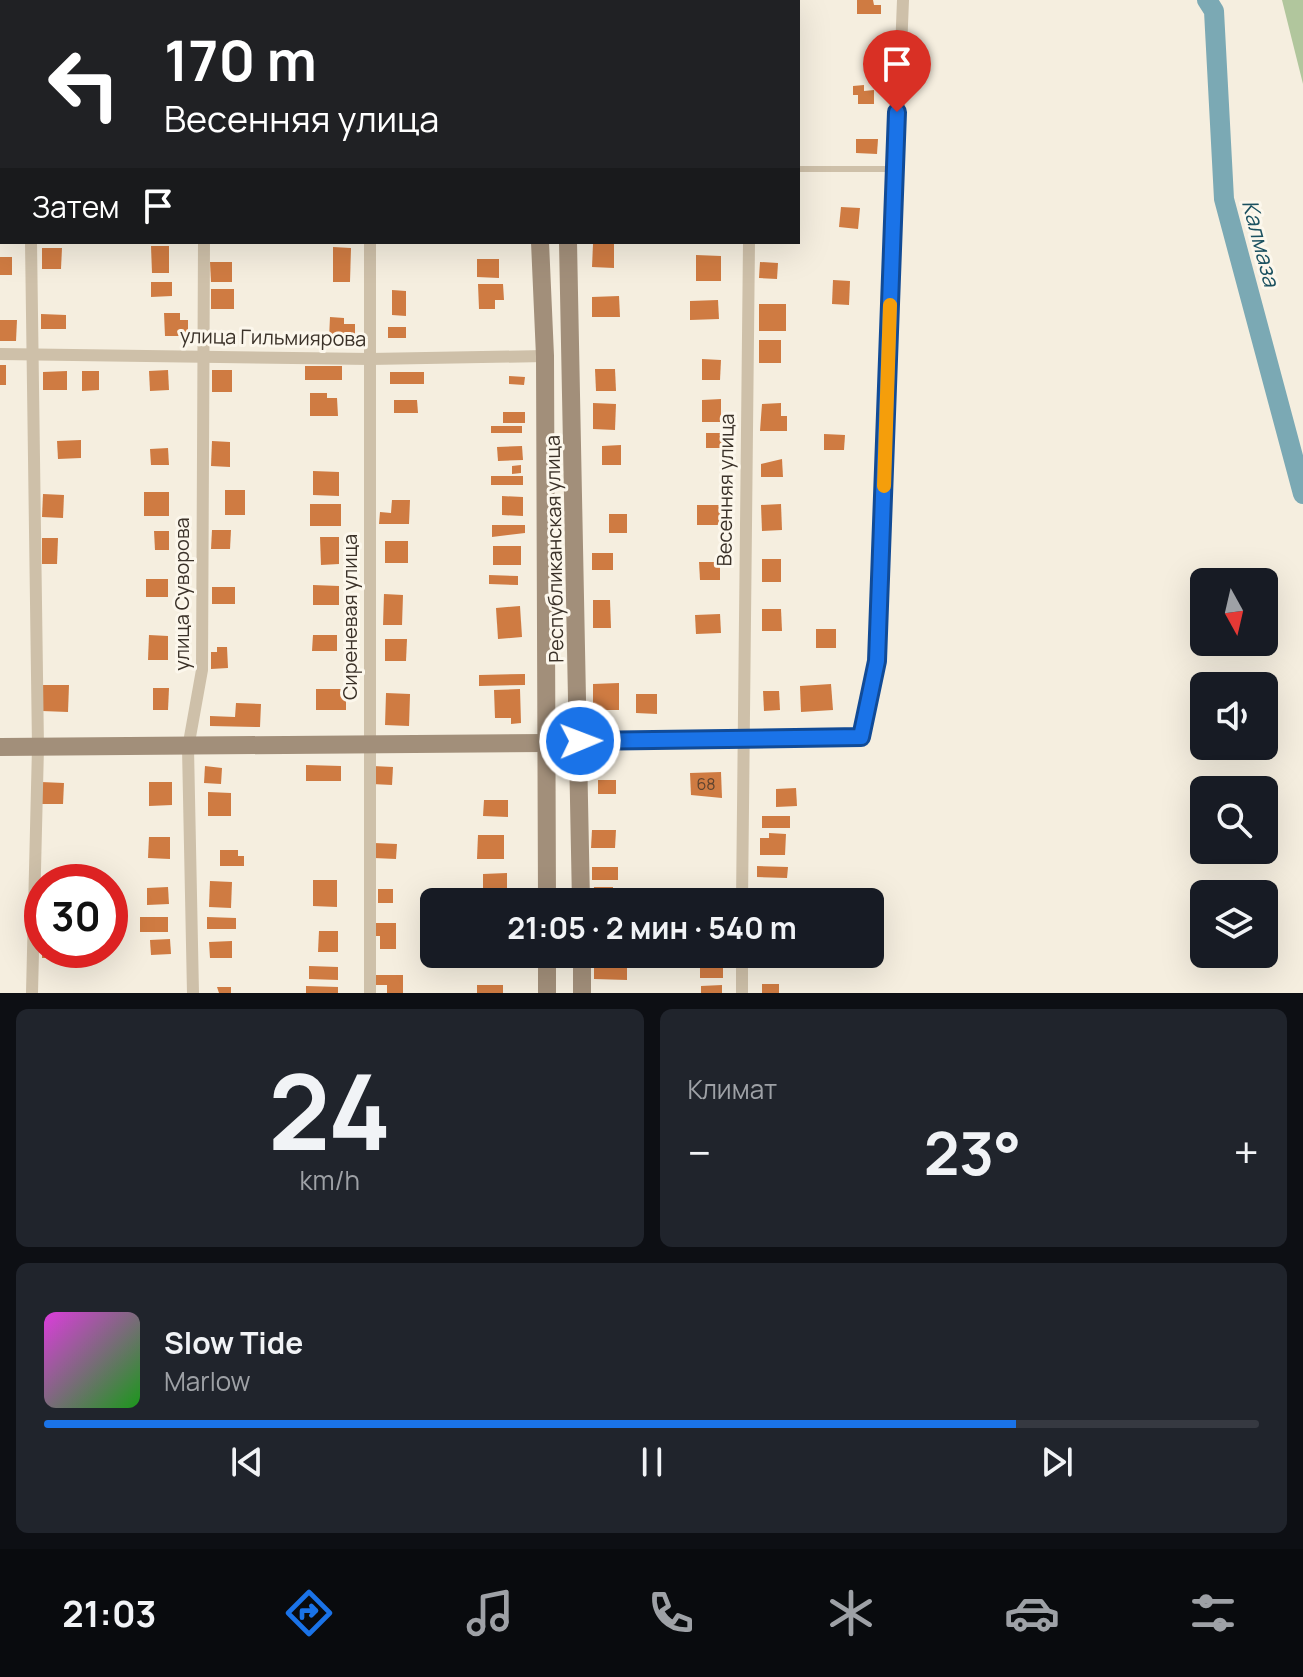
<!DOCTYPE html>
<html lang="ru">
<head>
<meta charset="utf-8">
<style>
	:root { --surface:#171b24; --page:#20242c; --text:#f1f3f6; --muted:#9ea1a6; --line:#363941; --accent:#1a73e8 }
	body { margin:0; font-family:Manrope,sans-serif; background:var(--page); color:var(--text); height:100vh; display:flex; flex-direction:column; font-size:30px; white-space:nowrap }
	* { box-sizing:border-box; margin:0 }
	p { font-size:26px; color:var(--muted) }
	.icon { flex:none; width:44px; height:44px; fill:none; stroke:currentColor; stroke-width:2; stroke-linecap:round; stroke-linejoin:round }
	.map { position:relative; height:993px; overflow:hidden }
	.sheet { display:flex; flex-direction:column; gap:16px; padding:16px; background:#0d0f14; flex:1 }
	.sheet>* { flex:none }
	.banner { position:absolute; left:0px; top:0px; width:800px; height:244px; box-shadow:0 8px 32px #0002; background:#202124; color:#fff; overflow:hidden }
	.needle { width:52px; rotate:172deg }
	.fabs { position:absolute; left:1190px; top:568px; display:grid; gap:16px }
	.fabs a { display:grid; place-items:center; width:88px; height:88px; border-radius:12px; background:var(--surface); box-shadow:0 8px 32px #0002; font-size:40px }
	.speed { position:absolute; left:24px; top:864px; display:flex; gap:16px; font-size:40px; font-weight:700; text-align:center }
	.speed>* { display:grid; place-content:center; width:104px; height:104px; border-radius:50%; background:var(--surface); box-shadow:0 8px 32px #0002; line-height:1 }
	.speed .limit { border:12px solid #d22; background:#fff; color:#111 }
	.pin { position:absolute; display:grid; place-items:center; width:68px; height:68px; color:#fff; margin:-82px -34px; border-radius:50% 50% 50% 0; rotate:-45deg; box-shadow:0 0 8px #0007 }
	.pin .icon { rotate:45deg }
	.me { position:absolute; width:88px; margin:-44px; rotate:89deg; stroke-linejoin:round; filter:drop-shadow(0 0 6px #0008) }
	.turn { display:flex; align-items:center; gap:28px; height:168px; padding:0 32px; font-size:36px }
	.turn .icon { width:104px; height:104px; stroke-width:2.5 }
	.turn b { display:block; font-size:56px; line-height:68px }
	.then { display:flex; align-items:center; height:76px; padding:0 32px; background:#0003; gap:16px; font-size:30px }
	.big { font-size:60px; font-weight:700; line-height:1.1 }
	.sheet .tile { flex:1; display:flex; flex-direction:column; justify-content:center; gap:12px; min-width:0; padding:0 28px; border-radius:12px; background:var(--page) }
	.sheet .dial { align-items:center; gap:0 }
	.dial b { font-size:104px; line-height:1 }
	.song { display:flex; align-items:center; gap:24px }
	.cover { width:96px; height:96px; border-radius:12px; background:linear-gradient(135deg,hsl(300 70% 55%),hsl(120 70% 35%)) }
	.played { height:8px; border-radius:4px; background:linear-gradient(90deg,var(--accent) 80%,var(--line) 80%) }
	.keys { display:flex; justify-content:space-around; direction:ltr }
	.heat { display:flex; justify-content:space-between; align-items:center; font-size:44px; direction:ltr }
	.sheet .tiles { flex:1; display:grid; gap:16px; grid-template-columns:1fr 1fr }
	.tile:last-child { grid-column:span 2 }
	.trip { position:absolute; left:420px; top:888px; width:464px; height:80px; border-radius:12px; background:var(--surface); box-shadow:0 8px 32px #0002; font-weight:700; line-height:80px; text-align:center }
	.tab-bar { display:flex; height:128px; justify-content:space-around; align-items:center; background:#090b0e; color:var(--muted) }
	.tab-bar .icon { width:56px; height:56px }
	.tab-bar .current { color:var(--accent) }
	.tab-bar b { font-size:36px; color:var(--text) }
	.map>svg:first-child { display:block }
	.green { fill:#b1c69d }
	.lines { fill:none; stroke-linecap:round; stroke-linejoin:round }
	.river { stroke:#7ba9b4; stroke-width:20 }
	.building { fill:#cf7b42 }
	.lane { stroke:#cec0a9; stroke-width:6 }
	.street { stroke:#cec0a9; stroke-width:12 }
	.secondary { stroke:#a28f7a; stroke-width:18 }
	.route-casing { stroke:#114b97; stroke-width:20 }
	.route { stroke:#1a73e8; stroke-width:14 }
	.slow { stroke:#f59e0b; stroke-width:14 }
	.labels { text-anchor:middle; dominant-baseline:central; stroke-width:6; stroke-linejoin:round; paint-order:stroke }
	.number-label { font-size:16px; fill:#60442f }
	.street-label { font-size:20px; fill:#3b3229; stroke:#fcf7ec }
	.water-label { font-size:22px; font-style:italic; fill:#1b5160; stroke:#fcf7ec }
</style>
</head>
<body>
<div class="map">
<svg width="1303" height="993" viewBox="0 0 1303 993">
	<rect width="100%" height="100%" fill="#f5eedf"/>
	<polygon class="green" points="1282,0 1303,0 1303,84"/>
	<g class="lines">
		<polyline class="river" points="1207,0 1214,11 1224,199 1303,494"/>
	</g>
	<g class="building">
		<polygon points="857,0 873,0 874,5 881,5 881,14 857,14"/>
		<polygon points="864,85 864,91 874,90 874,104 858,104 858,95 853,95 853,86"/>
		<polygon points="856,139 878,139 877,154 856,153"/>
		<polygon points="841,207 860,208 858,229 839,227"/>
		<polygon points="593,244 614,244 614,268 592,267"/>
		<polygon points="151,246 169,246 169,273 152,273"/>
		<polygon points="333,247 351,248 350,282 333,282"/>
		<polygon points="42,248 62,248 61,269 42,269"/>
		<polygon points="696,255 721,256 721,281 696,281"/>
		<rect x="0" y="257" width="12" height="18"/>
		<polygon points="477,259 499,259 499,278 477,277"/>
		<polygon points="210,262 232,262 232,282 211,282"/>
		<polygon points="760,262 778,263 777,279 759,278"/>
		<polygon points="833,280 850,281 849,305 832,304"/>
		<polygon points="151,282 172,282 172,296 151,297"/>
		<polygon points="478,284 503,284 504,300 495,300 495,309 479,309"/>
		<rect x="211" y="289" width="23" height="20"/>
		<polygon points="392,290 406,291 406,316 392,315"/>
		<polygon points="619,296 620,317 592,317 592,297"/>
		<polygon points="718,300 719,319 690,320 690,301"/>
		<rect x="759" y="304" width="27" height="27"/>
		<polygon points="164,313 180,313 180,320 188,320 188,336 165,336"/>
		<polygon points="41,314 66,315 66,329 41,329"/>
		<polygon points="330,317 344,318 344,324 355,324 355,339 329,339"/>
		<polygon points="0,320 17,320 16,341 0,341"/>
		<rect x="388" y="327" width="18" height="11"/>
		<rect x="759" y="340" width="22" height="23"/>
		<polygon points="702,359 721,360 720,380 702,380"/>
		<rect x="0" y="365" width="6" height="20"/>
		<rect x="305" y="366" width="37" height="14"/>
		<polygon points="595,369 615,369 616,391 596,391"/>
		<polygon points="168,370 169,390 150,391 149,371"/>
		<rect x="212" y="370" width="20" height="22"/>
		<polygon points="67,371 67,390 43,390 43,372"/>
		<polygon points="82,371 99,371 99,390 82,391"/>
		<rect x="390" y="372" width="34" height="12"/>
		<polygon points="509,376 525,377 524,385 509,384"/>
		<polygon points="310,393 327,393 327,398 337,398 338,416 310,416"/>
		<polygon points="721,399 721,422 702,422 702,400"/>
		<polygon points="394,400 417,400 418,413 394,413"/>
		<polygon points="593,403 616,404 615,430 593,429"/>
		<polygon points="781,403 781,416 787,416 787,431 760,431 762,404"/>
		<rect x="503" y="412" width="22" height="11"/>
		<rect x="491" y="426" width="31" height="7"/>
		<rect x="706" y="433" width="16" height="15"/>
		<polygon points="824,434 845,435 844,450 824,450"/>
		<polygon points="81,440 81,458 58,459 57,441"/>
		<polygon points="212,441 230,442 230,467 211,466"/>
		<polygon points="621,445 621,465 602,465 602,446"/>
		<polygon points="522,446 523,460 498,461 497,447"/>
		<polygon points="168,448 169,465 151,465 150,449"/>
		<polygon points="782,459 783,477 761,477 761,464"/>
		<polygon points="521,465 521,473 512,474 512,466"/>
		<polygon points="313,471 339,472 339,496 313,495"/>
		<rect x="491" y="476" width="32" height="9"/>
		<rect x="225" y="490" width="20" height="25"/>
		<rect x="144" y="492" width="25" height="24"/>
		<polygon points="43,494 64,495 63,518 42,517"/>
		<polygon points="502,496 523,497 523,516 502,515"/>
		<polygon points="392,500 410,500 409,524 379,524 380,512 391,513"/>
		<rect x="310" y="504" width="31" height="22"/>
		<polygon points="781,504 782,530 762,531 761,505"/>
		<rect x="697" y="505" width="23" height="20"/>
		<rect x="609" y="514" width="18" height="19"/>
		<polygon points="492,525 525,525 525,533 492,537"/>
		<polygon points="212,530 231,530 230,549 211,549"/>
		<polygon points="154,531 169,531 169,550 155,550"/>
		<polygon points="320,537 339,537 339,564 321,565"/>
		<polygon points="42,538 58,538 57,564 42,564"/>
		<rect x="385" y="541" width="23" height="22"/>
		<rect x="493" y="546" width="28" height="19"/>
		<rect x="592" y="553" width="21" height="17"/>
		<rect x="762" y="559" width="19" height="23"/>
		<polygon points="699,562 720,562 720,580 700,580"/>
		<polygon points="489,575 518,576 518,585 489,584"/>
		<rect x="146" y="579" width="22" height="18"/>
		<polygon points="313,585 339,586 339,605 313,605"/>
		<rect x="212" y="587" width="23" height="17"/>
		<polygon points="384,594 403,595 402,625 383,625"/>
		<polygon points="593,600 610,600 611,628 593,628"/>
		<polygon points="520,606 522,637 498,639 496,608"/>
		<polygon points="762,609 781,609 782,631 762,631"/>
		<polygon points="720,614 721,633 696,634 695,615"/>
		<rect x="816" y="629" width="20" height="19"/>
		<polygon points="149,635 168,636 168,660 148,660"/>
		<polygon points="313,635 337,635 337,651 312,651"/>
		<polygon points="385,639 407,639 406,661 385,661"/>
		<polygon points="217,647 227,647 228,668 211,669 211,652 217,652"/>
		<polygon points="525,674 525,685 479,686 479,675"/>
		<polygon points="619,683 619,710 593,710 593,684"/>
		<polygon points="831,684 833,710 801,712 800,686"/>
		<polygon points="43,685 69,685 68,712 42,711"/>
		<polygon points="153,688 169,688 168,710 153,710"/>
		<rect x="316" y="689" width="30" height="21"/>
		<polygon points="520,689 521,723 511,724 511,718 495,718 494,690"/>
		<polygon points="763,691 779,691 780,710 764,711"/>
		<polygon points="386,693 410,694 409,726 385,725"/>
		<polygon points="636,694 657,694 657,714 636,713"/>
		<polygon points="236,703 261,704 260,727 210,726 210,716 235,717"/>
		<polygon points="306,765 341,766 341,781 306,781"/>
		<polygon points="205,766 222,768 221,784 204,783"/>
		<polygon points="373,766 393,767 392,785 372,784"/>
		<polygon points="721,772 722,798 691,795 690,773"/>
		<rect x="598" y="780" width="18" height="14"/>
		<polygon points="41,782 64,783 63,804 40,804"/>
		<polygon points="149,782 172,782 172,805 149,806"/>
		<polygon points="796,788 797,806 776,807 776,789"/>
		<polygon points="208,792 231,793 231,816 208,816"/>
		<polygon points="484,800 508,800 508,817 483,816"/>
		<rect x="762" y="816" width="28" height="12"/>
		<polygon points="592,830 616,830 615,848 591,848"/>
		<polygon points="769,833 786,834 785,855 760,855 760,838 769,838"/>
		<polygon points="478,835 504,835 504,859 477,859"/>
		<polygon points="149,837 170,837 170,859 148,858"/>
		<polygon points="374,843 397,844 396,859 374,858"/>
		<polygon points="220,850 238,850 238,856 244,856 244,866 220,866"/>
		<polygon points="757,866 788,867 787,878 757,877"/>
		<rect x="592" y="867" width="26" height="13"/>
		<polygon points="507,873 507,902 483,902 483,874"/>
		<polygon points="313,880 337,880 337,907 313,906"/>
		<polygon points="210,881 232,882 231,908 209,907"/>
		<polygon points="168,887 169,904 147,905 147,888"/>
		<polygon points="594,887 613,887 613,902 593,902"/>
		<rect x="378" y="889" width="15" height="14"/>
		<rect x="140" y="917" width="28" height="15"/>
		<polygon points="207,917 236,918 236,929 207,929"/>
		<polygon points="372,923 396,923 396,949 380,949 380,936 372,936"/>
		<polygon points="319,931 338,931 338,952 318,952"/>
		<polygon points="170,939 171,954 151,955 150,940"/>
		<polygon points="232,941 232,958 210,958 209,942"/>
		<rect x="42" y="950" width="22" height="8"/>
		<polygon points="483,954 503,954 503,957 483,958"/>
		<polygon points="309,966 338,967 338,980 309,979"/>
		<rect x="700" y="966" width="23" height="12"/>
		<polygon points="594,967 627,967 627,980 594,979"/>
		<polygon points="374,975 403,975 403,993 387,993 387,985 374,985"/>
		<rect x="762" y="984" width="17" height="9"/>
		<rect x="477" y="985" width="26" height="8"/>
		<polygon points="722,985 722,993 701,993 701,986"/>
		<polygon points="306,986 338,987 338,993 306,993"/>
		<polygon points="217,987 231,987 231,993 219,993"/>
	</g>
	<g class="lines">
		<polyline class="lane" points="798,169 894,169"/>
		<g class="street">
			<polyline points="32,0 32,2"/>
			<polyline points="205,0 205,2"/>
			<polyline points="368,0 368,2"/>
			<polyline points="749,0 749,2"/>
			<polyline points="0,19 2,19"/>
			<polyline points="31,242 38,747 32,993"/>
			<polyline points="370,242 370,993"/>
			<polyline points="0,354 370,359 545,356"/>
			<polyline points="546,743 861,737 877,661 903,0"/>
			<polyline points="742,902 749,242"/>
			<polyline points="742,954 742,993"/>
			<polyline points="193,993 188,748 202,670 204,242"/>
		</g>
		<g class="secondary">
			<polyline points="529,2 529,0"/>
			<polyline points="564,2 564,0"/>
			<polyline points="540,242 545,356 547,902"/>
			<polyline points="568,242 581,902"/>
			<polyline points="0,747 546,743"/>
			<polyline points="547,954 547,993"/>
			<polyline points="582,954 582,993"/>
		</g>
	</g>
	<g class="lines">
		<defs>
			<polyline id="route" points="580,741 861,737 877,661 897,112"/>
		</defs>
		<use href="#route" class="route-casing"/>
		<use href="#route" class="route"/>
		<polyline class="slow" points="884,486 890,305"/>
	</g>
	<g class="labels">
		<g class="number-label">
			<text x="706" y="784">68</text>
		</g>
		<g class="street-label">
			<text transform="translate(273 337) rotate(1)">улица Гильмиярова</text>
			<text transform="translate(725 490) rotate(-89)">Весенняя улица</text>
			<text transform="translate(554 549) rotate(-91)">Республиканская улица</text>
			<text transform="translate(181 594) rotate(-90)">улица Суворова</text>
			<text transform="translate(349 617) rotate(-90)">Сиреневая улица</text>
		</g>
		<g class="water-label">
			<text transform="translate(1261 243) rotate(75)">Калмаза</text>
		</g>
	</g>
</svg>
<div class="fabs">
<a><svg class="needle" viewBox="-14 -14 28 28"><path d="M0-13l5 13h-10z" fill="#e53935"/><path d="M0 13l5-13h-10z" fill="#9ea1a6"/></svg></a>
<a><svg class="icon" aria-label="sound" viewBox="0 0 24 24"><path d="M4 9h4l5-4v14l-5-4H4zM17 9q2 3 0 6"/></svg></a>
<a><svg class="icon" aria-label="search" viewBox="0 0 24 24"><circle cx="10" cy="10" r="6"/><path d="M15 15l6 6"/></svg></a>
<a><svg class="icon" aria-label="layers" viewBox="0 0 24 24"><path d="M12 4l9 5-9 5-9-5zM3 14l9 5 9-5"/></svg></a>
</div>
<div class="speed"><div class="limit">30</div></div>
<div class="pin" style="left:897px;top:112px;background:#d93025"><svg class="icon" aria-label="arrive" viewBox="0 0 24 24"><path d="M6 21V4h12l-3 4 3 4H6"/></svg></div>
<svg class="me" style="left:580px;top:741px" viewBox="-20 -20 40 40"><circle r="17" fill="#1a73e8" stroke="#fff" stroke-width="3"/><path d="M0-11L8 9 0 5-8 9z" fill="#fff"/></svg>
<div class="trip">21:05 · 2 мин · 540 m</div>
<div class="banner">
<div class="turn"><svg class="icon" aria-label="left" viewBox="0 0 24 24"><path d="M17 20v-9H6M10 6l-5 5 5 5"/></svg><div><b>170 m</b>Весенняя улица</div></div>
<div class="then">Затем<svg class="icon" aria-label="arrive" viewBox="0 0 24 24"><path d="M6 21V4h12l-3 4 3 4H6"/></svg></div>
</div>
</div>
<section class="sheet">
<div class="tiles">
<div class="tile dial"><b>24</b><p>km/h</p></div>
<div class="tile"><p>Климат</p>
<div class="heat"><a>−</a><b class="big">23°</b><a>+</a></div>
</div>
<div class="tile">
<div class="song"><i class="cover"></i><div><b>Slow Tide</b><p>Marlow</p></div></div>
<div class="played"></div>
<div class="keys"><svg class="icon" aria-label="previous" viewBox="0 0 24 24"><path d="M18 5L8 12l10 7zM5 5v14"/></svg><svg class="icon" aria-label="pause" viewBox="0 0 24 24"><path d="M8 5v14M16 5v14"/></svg><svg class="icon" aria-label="next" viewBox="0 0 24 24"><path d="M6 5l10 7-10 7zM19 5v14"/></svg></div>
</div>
</div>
</section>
<nav class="tab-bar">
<b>21:03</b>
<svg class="icon current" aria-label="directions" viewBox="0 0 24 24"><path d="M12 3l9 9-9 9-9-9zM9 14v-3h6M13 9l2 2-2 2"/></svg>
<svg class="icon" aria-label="music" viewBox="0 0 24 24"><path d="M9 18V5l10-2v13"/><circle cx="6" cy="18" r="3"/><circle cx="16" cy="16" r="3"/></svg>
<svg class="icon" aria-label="phone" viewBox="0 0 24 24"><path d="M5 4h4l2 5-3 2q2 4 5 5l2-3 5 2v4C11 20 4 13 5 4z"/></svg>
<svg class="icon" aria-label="climate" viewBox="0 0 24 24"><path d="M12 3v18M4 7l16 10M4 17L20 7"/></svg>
<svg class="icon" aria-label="car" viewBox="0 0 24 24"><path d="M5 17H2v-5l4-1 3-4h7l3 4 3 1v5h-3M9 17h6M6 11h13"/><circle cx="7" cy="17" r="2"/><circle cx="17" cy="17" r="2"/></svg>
<svg class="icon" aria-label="filters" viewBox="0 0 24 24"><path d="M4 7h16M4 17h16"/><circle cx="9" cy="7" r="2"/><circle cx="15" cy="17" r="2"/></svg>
</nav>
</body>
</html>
